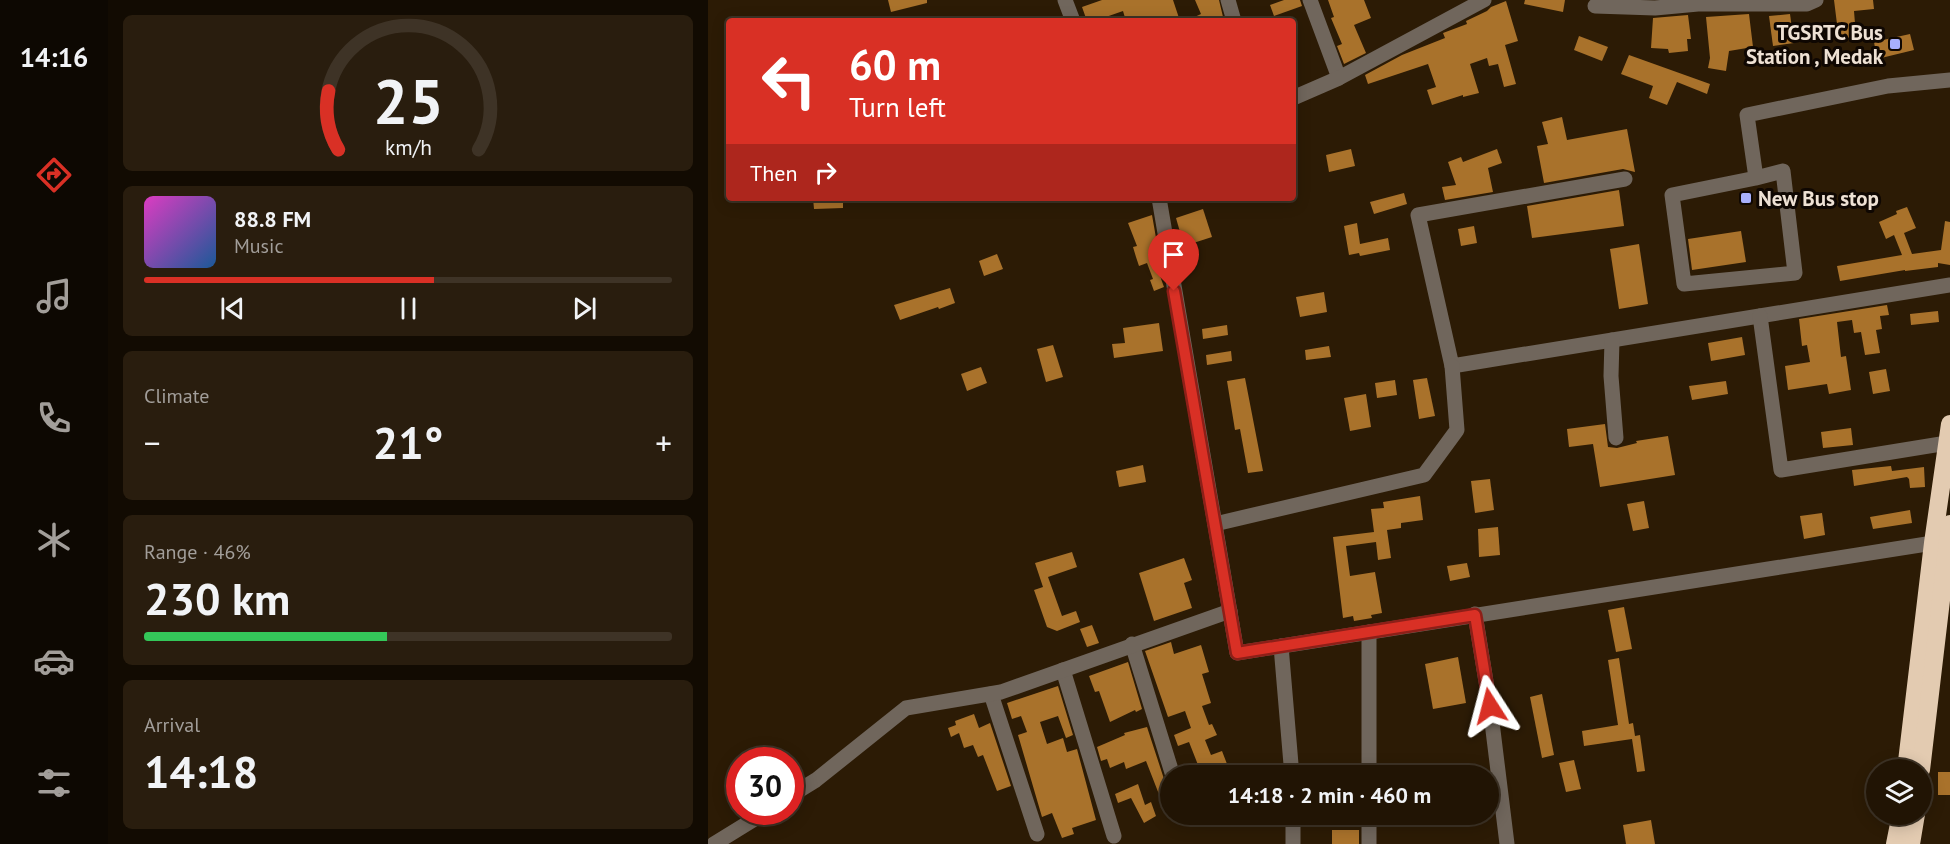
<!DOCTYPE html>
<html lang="en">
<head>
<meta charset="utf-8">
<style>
	:root { --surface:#211404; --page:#291d0e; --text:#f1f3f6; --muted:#a29e9a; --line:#3e3326; --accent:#d93025 }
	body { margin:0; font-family:"PT Sans",sans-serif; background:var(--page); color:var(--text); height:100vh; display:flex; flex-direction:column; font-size:22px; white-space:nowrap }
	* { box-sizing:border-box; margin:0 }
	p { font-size:20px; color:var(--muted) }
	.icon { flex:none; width:33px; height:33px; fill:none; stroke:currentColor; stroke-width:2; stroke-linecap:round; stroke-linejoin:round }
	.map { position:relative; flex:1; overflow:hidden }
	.details { display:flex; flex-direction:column; gap:15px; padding:15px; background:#120b02; width:600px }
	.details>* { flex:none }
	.hud { position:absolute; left:18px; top:18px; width:570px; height:183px; border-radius:6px; box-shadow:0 3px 15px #0003,0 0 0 2px var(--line); background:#d93025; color:#fff; overflow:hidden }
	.fabs { position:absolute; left:1158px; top:759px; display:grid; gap:12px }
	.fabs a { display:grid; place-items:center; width:66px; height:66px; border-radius:50%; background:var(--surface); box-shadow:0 3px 15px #0003,0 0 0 2px var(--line); font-size:30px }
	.speed { position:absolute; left:18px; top:747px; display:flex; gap:12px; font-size:30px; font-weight:700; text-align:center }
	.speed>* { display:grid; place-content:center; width:78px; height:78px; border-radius:50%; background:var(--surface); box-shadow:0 3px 15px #0003,0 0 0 2px var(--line); line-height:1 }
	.speed .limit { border:9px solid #d22; background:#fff; color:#111 }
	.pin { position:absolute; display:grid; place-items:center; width:51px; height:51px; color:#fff; margin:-62px -26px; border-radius:50% 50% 50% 0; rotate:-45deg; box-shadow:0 0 6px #0007 }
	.pin .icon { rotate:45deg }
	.me { position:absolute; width:66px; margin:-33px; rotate:351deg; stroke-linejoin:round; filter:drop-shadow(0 0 4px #0008) }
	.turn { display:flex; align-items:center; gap:21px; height:126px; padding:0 24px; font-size:27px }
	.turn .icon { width:78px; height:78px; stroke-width:2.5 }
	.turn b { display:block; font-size:42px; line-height:51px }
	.then { display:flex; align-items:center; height:57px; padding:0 24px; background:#0003; gap:12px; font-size:22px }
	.big { font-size:45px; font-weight:700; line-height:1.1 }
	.details .tile { flex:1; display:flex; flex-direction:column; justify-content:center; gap:9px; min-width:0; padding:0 21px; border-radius:9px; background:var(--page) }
	.details .dial { align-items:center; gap:0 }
	.dial svg { height:156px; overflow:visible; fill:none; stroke:var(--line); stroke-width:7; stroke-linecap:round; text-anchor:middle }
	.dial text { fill:var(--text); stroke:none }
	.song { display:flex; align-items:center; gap:18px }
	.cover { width:72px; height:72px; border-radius:9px; background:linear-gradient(135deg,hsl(310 70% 55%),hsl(210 70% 35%)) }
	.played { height:6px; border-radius:3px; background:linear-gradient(90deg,var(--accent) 55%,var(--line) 55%) }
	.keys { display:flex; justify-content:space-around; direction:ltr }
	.heat { display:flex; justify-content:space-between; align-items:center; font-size:33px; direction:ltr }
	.charge { height:9px; border-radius:4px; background:linear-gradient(90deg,#34c759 46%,var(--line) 0) }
	.trip { position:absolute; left:452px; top:765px; width:339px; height:60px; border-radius:30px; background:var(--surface); box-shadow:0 3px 15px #0003,0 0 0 2px var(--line); font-weight:700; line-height:60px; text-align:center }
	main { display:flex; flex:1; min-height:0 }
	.menu { display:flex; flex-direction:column; width:108px; justify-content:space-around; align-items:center; background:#0d0802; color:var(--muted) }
	.menu .icon { width:42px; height:42px }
	.menu .on { color:var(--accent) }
	.menu b { font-size:27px; color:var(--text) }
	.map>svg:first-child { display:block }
	.building { fill:#a9722b }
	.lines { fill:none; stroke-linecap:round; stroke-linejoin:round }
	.minor { stroke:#70665c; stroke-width:15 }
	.highway { stroke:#e3cbb1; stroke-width:18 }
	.route-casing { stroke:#8d1f18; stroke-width:15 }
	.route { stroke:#d93025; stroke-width:10 }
	.poi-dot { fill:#a8b0fc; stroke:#0f0702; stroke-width:2 }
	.labels { text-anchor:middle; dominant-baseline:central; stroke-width:6; stroke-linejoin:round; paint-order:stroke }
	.poi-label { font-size:21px; font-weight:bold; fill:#eee1d4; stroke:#0f0702; text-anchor:end }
</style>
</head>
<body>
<main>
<nav class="menu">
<b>14:16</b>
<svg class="icon on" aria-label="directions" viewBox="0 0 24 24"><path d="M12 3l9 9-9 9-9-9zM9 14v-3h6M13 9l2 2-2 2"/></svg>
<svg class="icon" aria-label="music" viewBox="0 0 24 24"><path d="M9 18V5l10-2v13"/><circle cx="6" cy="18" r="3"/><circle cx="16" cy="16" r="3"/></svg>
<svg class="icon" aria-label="phone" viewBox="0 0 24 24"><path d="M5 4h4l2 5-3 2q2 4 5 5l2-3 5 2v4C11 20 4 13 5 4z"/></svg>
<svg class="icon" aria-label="climate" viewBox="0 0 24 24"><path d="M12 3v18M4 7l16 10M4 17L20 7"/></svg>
<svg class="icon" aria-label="car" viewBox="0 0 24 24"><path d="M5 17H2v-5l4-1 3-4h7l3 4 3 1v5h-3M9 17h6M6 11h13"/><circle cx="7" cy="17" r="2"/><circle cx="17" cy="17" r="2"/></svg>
<svg class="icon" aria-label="filters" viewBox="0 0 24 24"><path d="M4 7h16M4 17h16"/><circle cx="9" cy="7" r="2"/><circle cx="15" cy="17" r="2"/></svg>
</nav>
<section class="details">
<div class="tile dial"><svg viewBox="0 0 100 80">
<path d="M14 69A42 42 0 1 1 86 69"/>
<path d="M14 69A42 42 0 0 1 9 39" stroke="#d93025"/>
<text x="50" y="56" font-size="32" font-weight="700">25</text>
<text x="50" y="72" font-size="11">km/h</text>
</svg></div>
<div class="tile">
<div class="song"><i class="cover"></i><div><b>88.8 FM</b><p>Music</p></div></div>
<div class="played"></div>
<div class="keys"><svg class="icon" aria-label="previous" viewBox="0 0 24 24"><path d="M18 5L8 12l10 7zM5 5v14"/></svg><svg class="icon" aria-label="pause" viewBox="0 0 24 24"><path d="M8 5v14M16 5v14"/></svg><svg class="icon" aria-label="next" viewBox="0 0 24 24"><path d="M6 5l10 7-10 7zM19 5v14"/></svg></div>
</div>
<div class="tile"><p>Climate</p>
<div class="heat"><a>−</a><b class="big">21°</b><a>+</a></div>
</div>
<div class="tile"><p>Range · 46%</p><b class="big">230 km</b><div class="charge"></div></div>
<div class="tile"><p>Arrival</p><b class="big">14:18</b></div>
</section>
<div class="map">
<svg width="1242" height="844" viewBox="0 0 1242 844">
	<rect width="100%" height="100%" fill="#2c1b05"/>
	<g class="building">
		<polygon points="180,0 219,0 219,3 183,12"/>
		<polygon points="394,0 465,0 472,21 418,21 415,11 395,18 396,21 379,21 374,7"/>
		<polygon points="487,0 511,0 516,21 478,21 493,14"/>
		<polygon points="576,0 592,0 594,6 566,16 562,5"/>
		<polygon points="620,0 656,0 663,18 646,25 658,53 636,64 629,46 634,44 623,18 626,17"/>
		<polygon points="817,0 857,0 855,12 816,4"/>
		<polygon points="1126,0 1165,0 1166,9 1146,11 1148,36 1134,39 1131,23 1129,24"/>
		<polygon points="798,1 810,41 797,45 808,84 796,87 790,64 781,66 779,58 762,64 771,93 755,97 755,95 724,105 719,90 728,87 720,64 660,84 657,75 694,55 737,38 735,33 759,24 758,21 779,11 783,7"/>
		<polygon points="1041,14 1045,47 1021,51 1018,71 1000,68 1002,58 998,17"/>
		<polygon points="1082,14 1086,43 1065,46 1061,16"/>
		<polygon points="980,15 983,39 979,39 980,51 961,53 960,49 943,48 945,18"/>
		<polygon points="1202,34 1206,50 1169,59 1166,42"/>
		<polygon points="871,36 900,47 894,61 866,50"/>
		<polygon points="921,55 1002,84 999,94 969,82 959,105 941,98 945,86 913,74"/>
		<polygon points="854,117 859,140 919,129 927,172 915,169 836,183 829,146 840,144 834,122"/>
		<polygon points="643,149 647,166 621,172 618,155"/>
		<polygon points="789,149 794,163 780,168 785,192 737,200 734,187 748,185 740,162 753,157 755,162"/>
		<polygon points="911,190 916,226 824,238 819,206"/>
		<polygon points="696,193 699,204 666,214 662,202"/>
		<polygon points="105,198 135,198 135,208 106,209"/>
		<polygon points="1199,207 1208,228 1196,233 1204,254 1233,250 1237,221 1242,222 1242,265 1230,263 1230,267 1197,271 1197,270 1132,281 1129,266 1194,255 1186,235 1178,239 1171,222 1189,214 1188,211"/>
		<polygon points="495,209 504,237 476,246 468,218"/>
		<polygon points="444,215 454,272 451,273 456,287 446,291 442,280 445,279 439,263 431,266 428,257 425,247 429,246 420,223"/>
		<polygon points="649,223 652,244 680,238 682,250 652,256 651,253 641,255 636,226"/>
		<polygon points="766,226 769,243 753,246 750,229"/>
		<polygon points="1033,231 1038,262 984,270 980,239"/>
		<polygon points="931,244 940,304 911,309 902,249"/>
		<polygon points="289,254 295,269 276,276 271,261"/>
		<polygon points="242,288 247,303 231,309 230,307 192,320 186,305"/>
		<polygon points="616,292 619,312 592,317 588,297"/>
		<polygon points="1179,305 1181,315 1172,316 1174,329 1168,330 1172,353 1157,355 1153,332 1146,333 1144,320 1129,322 1133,357 1138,356 1143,390 1121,394 1119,384 1080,390 1077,366 1102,362 1099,345 1094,346 1091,319"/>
		<polygon points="1230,311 1231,322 1203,325 1202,314"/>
		<polygon points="451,323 455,351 406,358 404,344 417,343 415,328"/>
		<polygon points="519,325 520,335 495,339 494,329"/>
		<polygon points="1034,337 1037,355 1003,361 1000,343"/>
		<polygon points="345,345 355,377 338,382 329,349"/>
		<polygon points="621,346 623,357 598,360 597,350"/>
		<polygon points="523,351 524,361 499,365 498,355"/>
		<polygon points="273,367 279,383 259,391 253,374"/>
		<polygon points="1178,369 1182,391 1165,394 1161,372"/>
		<polygon points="537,378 555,471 540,473 532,429 527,430 519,381"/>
		<polygon points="719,378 727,416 711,419 705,380"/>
		<polygon points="687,380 689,395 669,398 667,383"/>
		<polygon points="1018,381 1020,394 984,400 981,386"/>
		<polygon points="658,394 663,427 642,431 636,398"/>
		<polygon points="897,424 900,447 909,448 929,443 928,441 960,436 967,475 892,487 885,444 861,447 859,429"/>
		<polygon points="1143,428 1145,445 1115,448 1113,432"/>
		<polygon points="435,465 438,482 411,487 408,471"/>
		<polygon points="1183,466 1184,471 1216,467 1217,487 1202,488 1201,479 1199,477 1146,486 1144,470"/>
		<polygon points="782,479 786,510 767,513 763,481"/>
		<polygon points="712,496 715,520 693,523 693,528 679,530 683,558 670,560 668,542 638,546 642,576 667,572 674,613 663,615 664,618 646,621 645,616 635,618 625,537 666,532 663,509 676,508 675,502"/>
		<polygon points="936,501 941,528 925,531 919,504"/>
		<polygon points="1202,510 1204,523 1165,529 1162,517"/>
		<polygon points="1114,513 1117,535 1096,539 1092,516"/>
		<polygon points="790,527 792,555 771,557 770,529"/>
		<polygon points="364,552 369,567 340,577 354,616 368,611 372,622 349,631 339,627 326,590 335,587 327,563"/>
		<polygon points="476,558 484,580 476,583 484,608 446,621 431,573"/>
		<polygon points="759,563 762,577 742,581 739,566"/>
		<polygon points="916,607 924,649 908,652 900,610"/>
		<polygon points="384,625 391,643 379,647 372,629"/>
		<polygon points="463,642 466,654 493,645 501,672 494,674 503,703 494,706 501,725 504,724 509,735 497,740 503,755 514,751 519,764 508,768 506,764 492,770 481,742 470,746 466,735 483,728 477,711 460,717 437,651"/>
		<polygon points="750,657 758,703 725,709 717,664"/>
		<polygon points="911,658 921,724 925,723 927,736 932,735 937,771 929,772 924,739 876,746 874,731 910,725 900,660"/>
		<polygon points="420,662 434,709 428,712 427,710 402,722 391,691 387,692 381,676"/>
		<polygon points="350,686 365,735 358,738 350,716 332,722 339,744 355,738 359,752 369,749 388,820 364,828 366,834 354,838 344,813 334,817 310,735 319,732 313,716 304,719 299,703"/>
		<polygon points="834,694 846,755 834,758 822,697"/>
		<polygon points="266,714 271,728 282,723 303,786 289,791 275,755 270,757 265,745 256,748 251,733 243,737 240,728 248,725 247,721"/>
		<polygon points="439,727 456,779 462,785 462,799 454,802 438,761 418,769 416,762 402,768 399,759 393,761 389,747 417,735 416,733"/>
		<polygon points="866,760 873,789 858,792 851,763"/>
		<rect x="1230" y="772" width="12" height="23"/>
		<polygon points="430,784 437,805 443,802 448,816 436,823 423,798 410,803 407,794"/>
		<polygon points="943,820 947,844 918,844 915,825"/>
		<rect x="624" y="830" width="27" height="14"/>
	</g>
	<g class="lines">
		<g class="minor">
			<polyline points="357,0 365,21"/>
			<polyline points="520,0 526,21"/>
			<polyline points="602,0 631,78"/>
			<polyline points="887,6 947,8 990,4 1099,4 1108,0"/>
			<polyline points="585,98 631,78 776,0"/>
			<polyline points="1048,178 964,195 976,284 1087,273 1075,171 1048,178 1039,115 1180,86 1242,80"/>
			<polyline points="917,179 710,215 744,366 1242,285"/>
			<polyline points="451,198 529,653 1225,543"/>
			<polyline points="1052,316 1073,470 1239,443"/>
			<polyline points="904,340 903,376 908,438"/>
			<polyline points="507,524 716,475 749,430 744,366"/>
			<polyline points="767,614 782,706 799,844"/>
			<polyline points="424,644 465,776"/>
			<polyline points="573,646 584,776"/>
			<polyline points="355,670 406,836"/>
			<polyline points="283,694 329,834"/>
			<polyline points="661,776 661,632"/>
			<polyline points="82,796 108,780 198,708 293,692 522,611"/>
			<polyline points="585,814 585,844"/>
			<polyline points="6,844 58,812"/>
			<polyline points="661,844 661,814"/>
		</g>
		<g class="highway">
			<polyline points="1198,770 1225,543 1242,424"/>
			<polyline points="1213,770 1242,524"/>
			<polyline points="1187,844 1193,814"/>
			<polyline points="1203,844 1208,814"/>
		</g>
	</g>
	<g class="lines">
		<defs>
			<polyline id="route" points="466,291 529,653 767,615 782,706"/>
		</defs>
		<use href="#route" class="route-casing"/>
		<use href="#route" class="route"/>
	</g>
	<g class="poi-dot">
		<rect x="1181" y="38" width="12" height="12" rx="3"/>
		<rect x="1032" y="192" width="12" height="12" rx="3"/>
	</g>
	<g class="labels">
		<g class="poi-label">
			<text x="1175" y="32">TGSRTC Bus<tspan x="1175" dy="24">Station , Medak</tspan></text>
			<text x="1050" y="198" text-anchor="start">New Bus stop</text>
		</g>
	</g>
</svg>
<div class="fabs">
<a><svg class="icon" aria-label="layers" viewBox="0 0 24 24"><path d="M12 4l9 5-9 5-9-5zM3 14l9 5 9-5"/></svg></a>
</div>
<div class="speed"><div class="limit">30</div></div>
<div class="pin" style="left:466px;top:291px;background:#d93025"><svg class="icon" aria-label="arrive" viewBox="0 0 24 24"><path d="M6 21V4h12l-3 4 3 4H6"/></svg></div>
<svg class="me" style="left:782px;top:706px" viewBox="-20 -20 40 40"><path d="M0-17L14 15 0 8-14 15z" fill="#d93025" stroke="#fff" stroke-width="4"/></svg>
<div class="trip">14:18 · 2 min · 460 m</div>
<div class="hud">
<div class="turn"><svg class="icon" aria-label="left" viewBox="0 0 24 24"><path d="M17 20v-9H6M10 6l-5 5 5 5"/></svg><div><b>60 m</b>Turn left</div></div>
<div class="then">Then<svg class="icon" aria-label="right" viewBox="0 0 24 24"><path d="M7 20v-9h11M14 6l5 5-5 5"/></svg></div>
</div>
</div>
</main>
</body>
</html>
